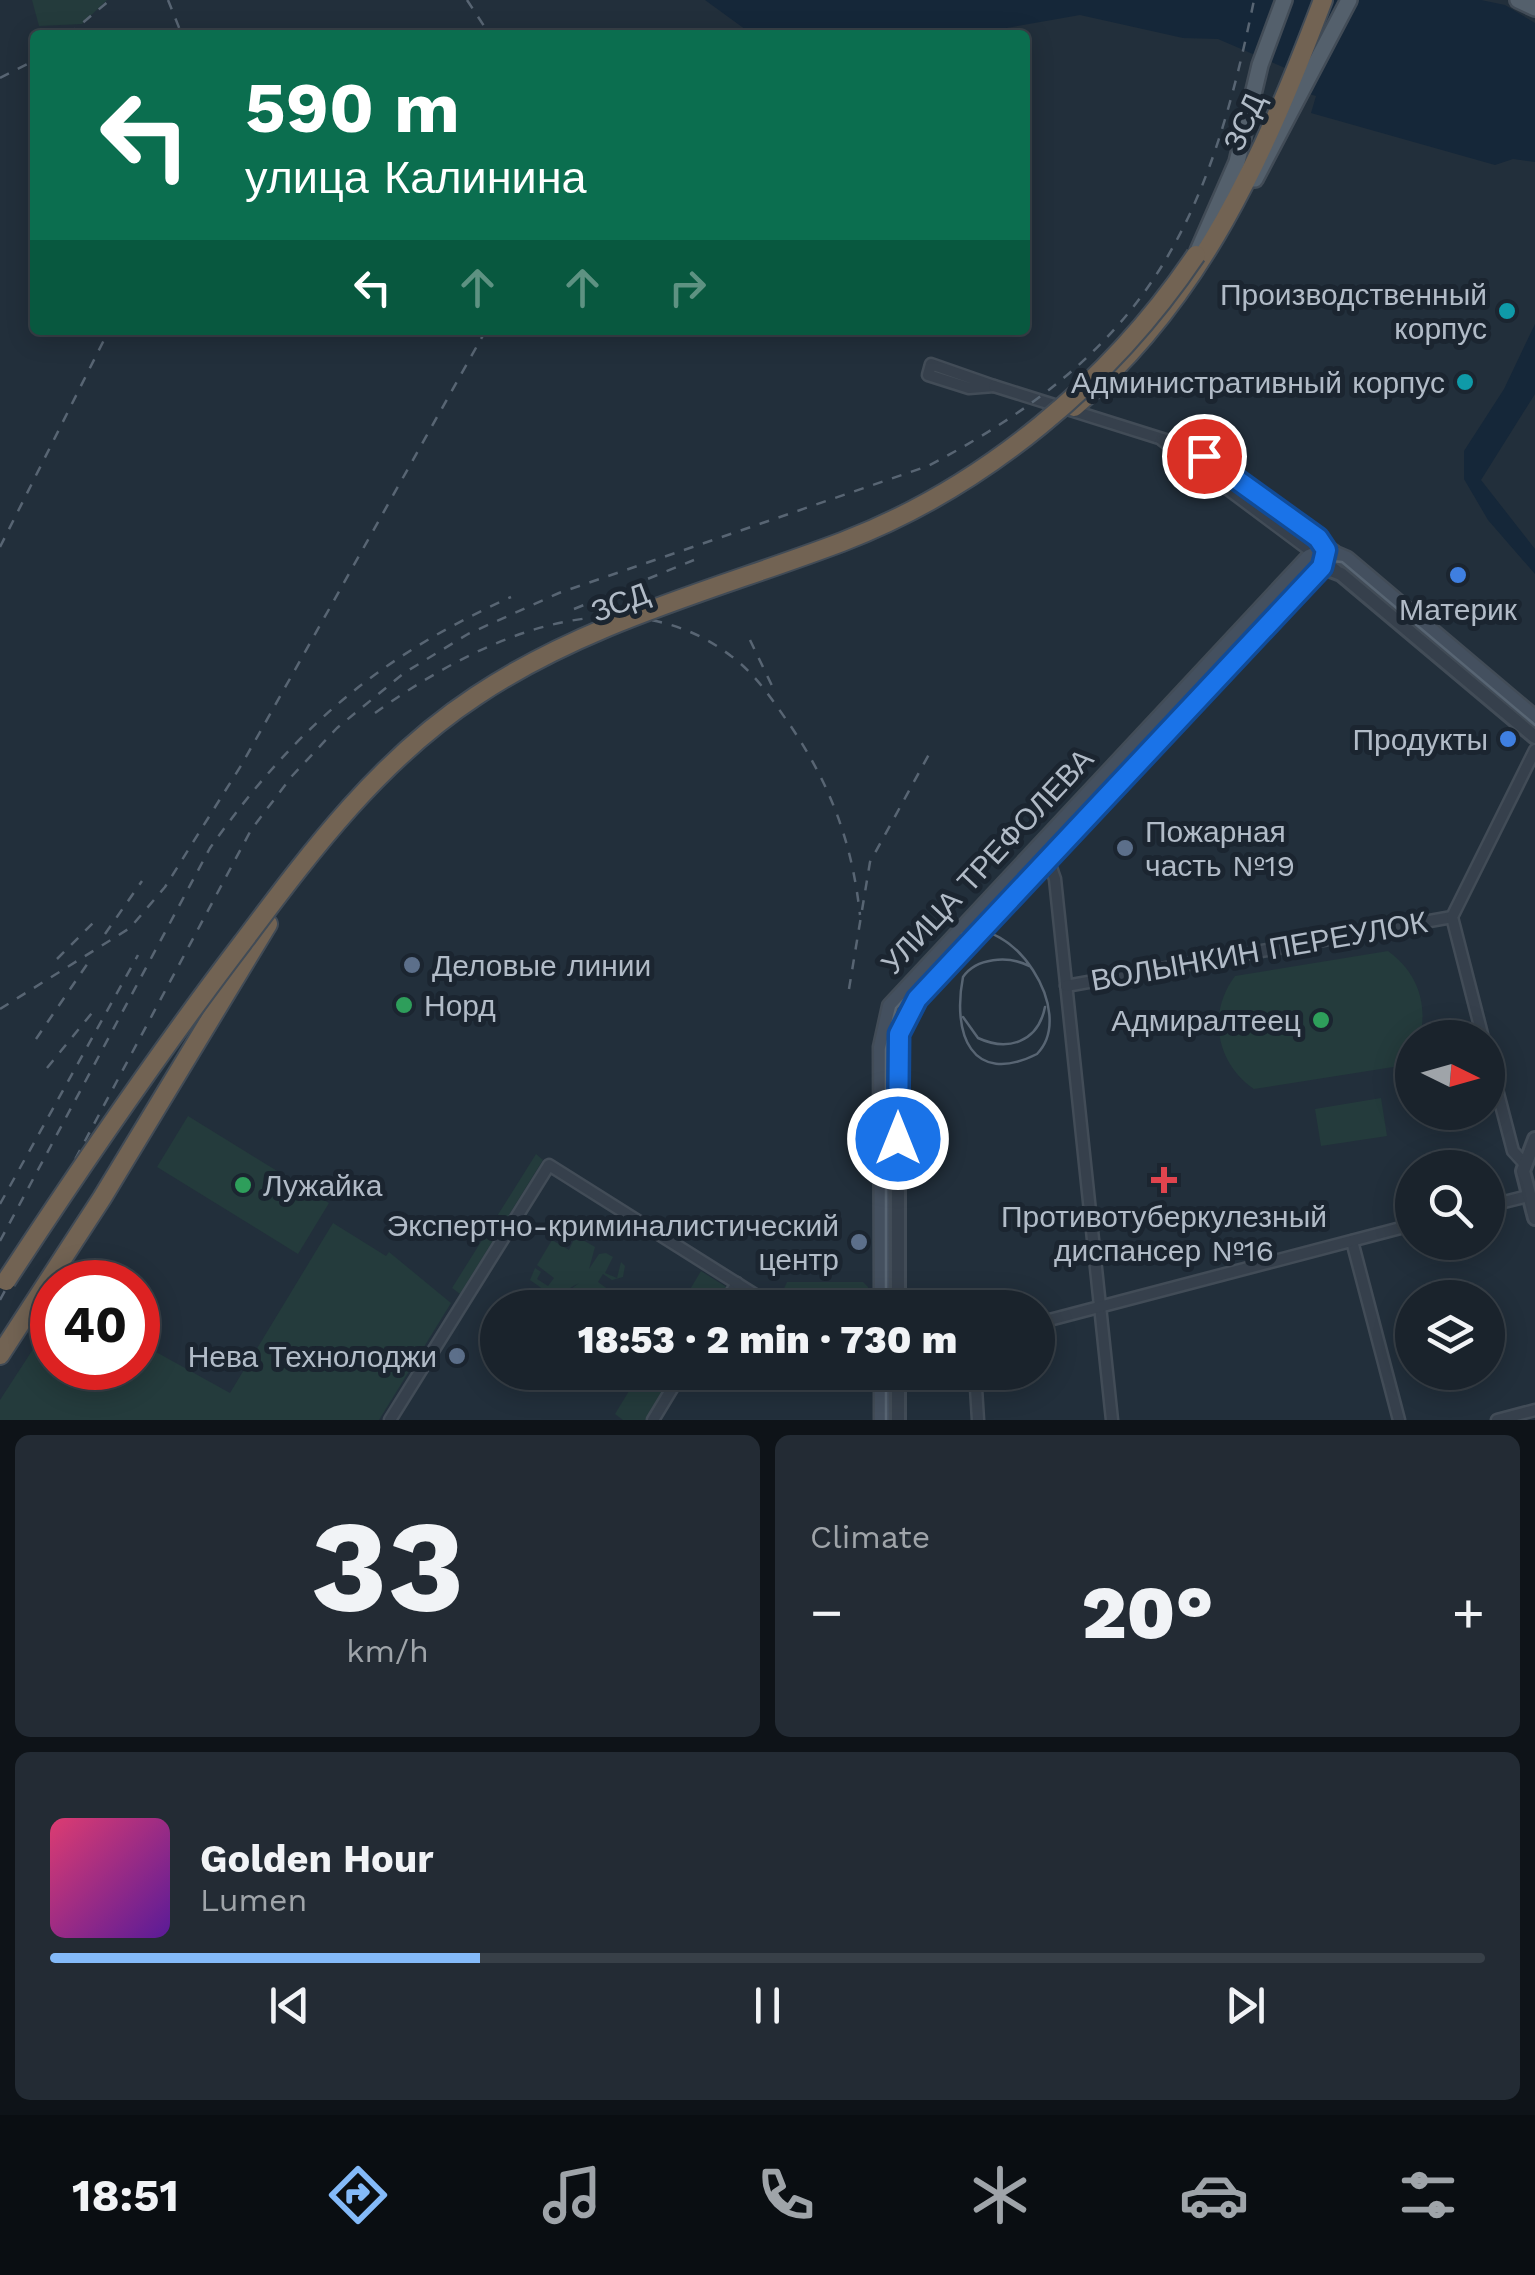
<!DOCTYPE html>
<html lang="en">
<head>
<meta charset="utf-8">
<style>
	:root { --surface:#1a232c; --page:#232b34; --text:#f1f3f6; --muted:#9fa4a9; --line:#384048; --accent:#84baf9 }
	body { margin:0; font-family:"Work Sans",sans-serif; background:var(--page); color:var(--text); height:100vh; display:flex; flex-direction:column; font-size:38px; white-space:nowrap }
	* { box-sizing:border-box; margin:0 }
	p { font-size:32px; color:var(--muted) }
	.icon { flex:none; width:55px; height:55px; fill:none; stroke:currentColor; stroke-width:2; stroke-linecap:round; stroke-linejoin:round }
	.map { position:relative; height:1420px; overflow:hidden }
	.panel { display:flex; flex-direction:column; gap:15px; padding:15px; background:#0e1318; flex:1 }
	.panel>* { flex:none }
	.top-card { position:absolute; left:30px; top:30px; width:1000px; height:305px; border-radius:10px; box-shadow:0 5px 25px #0003,0 0 0 2px var(--line); background:#0b6e4f; color:#fff; overflow:hidden }
	.needle { width:65px; rotate:95deg }
	.buttons { position:absolute; left:1395px; top:1020px; display:grid; gap:20px }
	.buttons a { display:grid; place-items:center; width:110px; height:110px; border-radius:50%; background:var(--surface); box-shadow:0 5px 25px #0003,0 0 0 2px var(--line); font-size:50px }
	.speed { position:absolute; left:30px; top:1260px; display:flex; gap:20px; font-size:50px; font-weight:700; text-align:center }
	.speed>* { display:grid; place-content:center; width:130px; height:130px; border-radius:50%; background:var(--surface); box-shadow:0 5px 25px #0003,0 0 0 2px var(--line); line-height:1 }
	.speed .limit { border:15px solid #d22; background:#fff; color:#111 }
	.pin { position:absolute; display:grid; place-items:center; width:85px; height:85px; color:#fff; margin:-42px; border:5px solid #fff; border-radius:50%; box-shadow:0 2px 10px #0007 }
	.me { position:absolute; width:110px; margin:-55px; rotate:0deg; stroke-linejoin:round; filter:drop-shadow(0 0 8px #0008) }
	.turn { display:flex; align-items:center; gap:35px; height:210px; padding:0 50px; font-size:45px }
	.turn .icon { width:130px; height:130px; stroke-width:2.5 }
	.turn b { display:block; font-size:70px; line-height:85px }
	.lanes { display:flex; align-items:center; height:95px; padding:0 50px; background:#0003; justify-content:center; gap:50px; direction:ltr }
	.lanes .off { opacity:.35 }
	.big { font-size:75px; font-weight:800; line-height:1.1 }
	.panel .card { flex:1; display:flex; flex-direction:column; justify-content:center; gap:15px; min-width:0; padding:0 35px; border-radius:15px; background:var(--page) }
	.panel .dial { align-items:center; gap:0 }
	.dial b { font-size:130px; line-height:1 }
	.song { display:flex; align-items:center; gap:30px }
	.cover { width:120px; height:120px; border-radius:15px; background:linear-gradient(135deg,hsl(340 70% 55%),hsl(270 70% 35%)) }
	.played { height:10px; border-radius:5px; background:linear-gradient(90deg,var(--accent) 30%,var(--line) 30%) }
	.keys { display:flex; justify-content:space-around; direction:ltr }
	.heat { display:flex; justify-content:space-between; align-items:center; font-size:55px; direction:ltr }
	.panel .tiles { flex:1; display:grid; gap:15px; grid-template-columns:1fr 1fr }
	.card:last-child { grid-column:span 2 }
	.trip { position:absolute; left:480px; top:1290px; width:575px; height:100px; border-radius:50px; background:var(--surface); box-shadow:0 5px 25px #0003,0 0 0 2px var(--line); font-weight:800; line-height:100px; text-align:center }
	.dock { display:flex; height:160px; justify-content:space-around; align-items:center; background:#0a0e12; color:var(--muted) }
	.dock .icon { width:70px; height:70px }
	.dock .current { color:var(--accent) }
	.dock b { font-size:45px; color:var(--text) }
	.map>svg:first-child { display:block }
	.green { fill:#243b3c }
	.water { fill:#152739 }
	.lines { fill:none; stroke-linecap:round; stroke-linejoin:round }
	.minor-casing { stroke:#424c57; stroke-width:15 }
	.tertiary-casing { stroke:#424c57; stroke-width:18 }
	.secondary-casing { stroke:#424c57; stroke-width:19 }
	.primary-casing { stroke:#424c57; stroke-width:20 }
	.motorway-casing { stroke:#414b56; stroke-width:22 }
	.minor { stroke:#36404c; stroke-width:10 }
	.tertiary { stroke:#36404c; stroke-width:12 }
	.secondary { stroke:#44505f; stroke-width:14 }
	.primary { stroke:#54606c; stroke-width:15 }
	.motorway { stroke:#726353; stroke-width:18 }
	.tram { stroke:#586573; stroke-width:2.5 }
	.rail { stroke:#586573; stroke-width:2.5; stroke-dasharray:10 10; stroke-linecap:butt }
	.motorway-bridge-casing { stroke:#414b56; stroke-width:22; stroke-linecap:butt }
	.motorway-bridge { stroke:#726353; stroke-width:18 }
	.route-casing { stroke:#114b97; stroke-width:25 }
	.route { stroke:#1a73e8; stroke-width:18 }
	.culture-dot { fill:#0f9aa8; stroke:#1b2530; stroke-width:4 }
	.shop-dot { fill:#3f7fe0; stroke:#1b2530; stroke-width:4 }
	.service-dot { fill:#5c6f8a; stroke:#1b2530; stroke-width:4 }
	.leisure-dot { fill:#2e9e5b; stroke:#1b2530; stroke-width:4 }
	.health-dot { fill:#e0444e; stroke:#1b2530; stroke-width:4 }
	.labels { text-anchor:middle; dominant-baseline:central; stroke-width:10; stroke-linejoin:round; paint-order:stroke }
	.street-label { font-size:30px; fill:#b1bbc7; stroke:#1b2530 }
	.poi-label { font-size:30px; fill:#b1bbc7; stroke:#1b2530; text-anchor:end }
</style>
</head>
<body>
<div class="map">
<svg width="1535" height="1420" viewBox="0 0 1535 1420">
	<rect width="100%" height="100%" fill="#222f3b"/>
	<g class="green">
		<polygon points="32,0 107,0 82,24 39,26"/>
		<path d="M1388,951c29,21 40,52 32,86l-8,1v17l-6,10 -152,24c-38,-26 -47,-76 -19,-113z"/>
		<polygon points="1381,1098 1387,1136 1321,1146 1315,1109"/>
		<polygon points="188,1116 329,1203 298,1254 157,1167"/>
		<polygon points="536,1154 543,1160 460,1294 452,1288"/>
		<polygon points="333,1223 386,1256 389,1252 451,1303 379,1420 0,1420 0,1400 52,1320 52,1368 138,1368 138,1342 230,1393"/>
		<polygon points="562,1228 595,1247 589,1269 599,1254 606,1253 613,1257 605,1273 617,1278 621,1262 625,1266 623,1277 612,1280 603,1274 598,1282 609,1290 605,1296 601,1295 604,1307 571,1307 558,1299 579,1283 554,1297 530,1280 535,1268 541,1272 537,1279 548,1286 554,1278 537,1265 552,1240 569,1250 573,1241 555,1236"/>
		<polygon points="701,1271 728,1288 716,1307 679,1308"/>
		<polygon points="787,1282 863,1282 868,1287 867,1307 800,1307 781,1295"/>
		<polygon points="640,1373 676,1373 647,1420 623,1420 615,1414"/>
	</g>
	<g class="water">
		<polygon points="705,0 1481,0 1505,5 1535,23 1535,162 1513,159 1495,165 1311,113 1316,96 1306,93 1306,77 1218,39 1183,38 1080,15 967,35 753,35"/>
		<polygon points="1535,324 1535,394 1481,480 1535,549 1535,574 1488,520 1464,479 1464,451 1504,389"/>
	</g>
	<g class="lines">
		<defs>
			<g id="minor">
				<polygon points="931,364 994,386 969,388 928,375"/>
				<polyline points="994,386 1191,448 1335,551"/>
				<polyline points="1162,440 1336,570"/>
				<polyline points="1036,848 1048,859 1055,879 1112,1420"/>
				<polyline points="1066,986 1452,917"/>
				<polyline points="1483,1038 1452,917 1535,750"/>
				<polyline points="1488,1055 1513,1151 1524,1163"/>
				<polyline points="1488,1206 1528,1196"/>
				<polyline points="1352,1241 1399,1420"/>
				<polyline points="722,1308 737,1283"/>
				<polyline points="1038,1323 1412,1225"/>
				<polyline points="975,1372 978,1420"/>
				<polyline points="390,1420 549,1165 776,1308"/>
				<polyline points="653,1420 682,1372"/>
				<polyline points="1497,1420 1535,1410"/>
			</g>
			<g id="tertiary">
				<polyline points="1535,1139 1523,1171 1535,1218"/>
				<polyline points="898,1308 898,1044 908,1012 1317,573 1328,569 1341,574 1535,737"/>
				<polyline points="898,1372 898,1420"/>
			</g>
			<g id="secondary">
				<polyline points="882,1308 881,1047 890,1006 1309,557 1326,550 1347,559 1535,718"/>
				<polyline points="882,1372 882,1420"/>
			</g>
			<g id="primary">
				<polyline points="1518,0 1535,8"/>
				<polyline points="1255,179 1349,0"/>
				<polyline points="1198,251 1237,162 1260,65 1284,0"/>
			</g>
			<g id="motorway">
				<path d="M1074,407c127,-107 191,-254 249,-407"/>
				<polyline points="0,1355 102,1198 268,924"/>
			</g>
		</defs>
		<use href="#minor" class="minor-casing"/>
		<use href="#tertiary" class="tertiary-casing"/>
		<use href="#secondary" class="secondary-casing"/>
		<use href="#primary" class="primary-casing"/>
		<use href="#motorway" class="motorway-casing"/>
		<use href="#minor" class="minor"/>
		<use href="#tertiary" class="tertiary"/>
		<use href="#secondary" class="secondary"/>
		<use href="#primary" class="primary"/>
		<use href="#motorway" class="motorway"/>
		<g class="tram">
			<path d="M962,934c48,-22 116,78 75,120 -66,33 -85,-21 -74,-77 13,-19 45,-22 66,-11"/>
			<path d="M963,1017l15,21c30,14 60,4 67,-31"/>
			<polyline points="886,1308 886,1049 896,1008 1306,570 1321,560 1342,562 1535,725"/>
			<polyline points="886,1372 886,1420"/>
		</g>
		<g class="rail">
			<polyline points="168,0 182,35"/>
			<polyline points="467,0 490,35"/>
			<polyline points="68,35 110,0"/>
			<polyline points="0,78 35,60"/>
			<polyline points="0,547 109,330"/>
			<polyline points="574,609 694,560"/>
			<polyline points="750,640 774,690"/>
			<path d="M375,713c99,-71 244,-143 356,-57 25,18 42,45 59,69 41,61 62,117 70,190"/>
			<polyline points="105,934 142,881"/>
			<polyline points="57,959 95,921"/>
			<polyline points="849,989 870,862 933,747"/>
			<polyline points="0,1009 130,928 165,887 242,764 486,330"/>
			<polyline points="36,1039 92,957"/>
			<polyline points="47,1068 96,1008"/>
			<polyline points="0,1204 138,955"/>
			<path d="M0,1241l210,-393c84,-119 168,-191 301,-251"/>
			<path d="M0,1300l251,-470 41,-54 45,-48 67,-55 64,-39 91,-41 369,-127c216,-113 279,-234 326,-466"/>
		</g>
		<defs>
			<path id="motorway-bridge" d="M6,1281c76,-116 153,-229 237,-339 69,-92 136,-182 233,-246 112,-75 242,-107 366,-154 143,-55 269,-161 354,-287"/>
		</defs>
		<use href="#motorway-bridge" class="motorway-bridge-casing"/>
		<use href="#motorway-bridge" class="motorway-bridge"/>
	</g>
	<g class="lines">
		<defs>
			<polyline id="route" points="898,1139 899,1034 917,999 1322,567 1326,550 1318,538 1204,456"/>
		</defs>
		<use href="#route" class="route-casing"/>
		<use href="#route" class="route"/>
	</g>
	<g class="culture-dot">
		<circle cx="1507" cy="311" r="10"/>
		<circle cx="1465" cy="382" r="10"/>
	</g>
	<g class="shop-dot">
		<circle cx="1458" cy="575" r="10"/>
		<circle cx="1508" cy="739" r="10"/>
	</g>
	<g class="service-dot">
		<circle cx="1125" cy="848" r="10"/>
		<circle cx="412" cy="965" r="10"/>
		<circle cx="859" cy="1242" r="10"/>
		<circle cx="457" cy="1356" r="10"/>
	</g>
	<g class="leisure-dot">
		<circle cx="404" cy="1005" r="10"/>
		<circle cx="1321" cy="1020" r="10"/>
		<circle cx="243" cy="1185" r="10"/>
	</g>
	<path class="health-dot" d="M1159 1165h10v10h10v10h-10v10h-10v-10h-10v-10h10z"/>
	<g class="labels">
		<g class="street-label">
			<text transform="translate(1244 122) rotate(-66)">ЗСД</text>
			<text transform="translate(620 602) rotate(-21)">ЗСД</text>
			<text transform="translate(987 861) rotate(-47)">УЛИЦА ТРЕФОЛЕВА</text>
			<text transform="translate(1259 951) rotate(-10)">ВОЛЫНКИН ПЕРЕУЛОК</text>
		</g>
		<g class="poi-label">
			<text x="1487" y="294">Производственный<tspan x="1487" dy="34">корпус</tspan></text>
			<text x="1445" y="382">Административный корпус</text>
			<text x="1458" y="609" text-anchor="middle">Материк</text>
			<text x="1488" y="739">Продукты</text>
			<text x="1145" y="831" text-anchor="start">Пожарная<tspan x="1145" dy="34">часть №19</tspan></text>
			<text x="432" y="965" text-anchor="start">Деловые линии</text>
			<text x="424" y="1005" text-anchor="start">Норд</text>
			<text x="1301" y="1020">Адмиралтеец</text>
			<text x="263" y="1185" text-anchor="start">Лужайка</text>
			<text x="1164" y="1216" text-anchor="middle">Противотуберкулезный<tspan x="1164" dy="34">диспансер №16</tspan></text>
			<text x="839" y="1225">Экспертно-криминалистический<tspan x="839" dy="34">центр</tspan></text>
			<text x="437" y="1356">Нева Технолоджи</text>
		</g>
	</g>
</svg>
<div class="buttons">
<a><svg class="needle" viewBox="-14 -14 28 28"><path d="M0-13l5 13h-10z" fill="#e53935"/><path d="M0 13l5-13h-10z" fill="#9fa4a9"/></svg></a>
<a><svg class="icon" aria-label="search" viewBox="0 0 24 24"><circle cx="10" cy="10" r="6"/><path d="M15 15l6 6"/></svg></a>
<a><svg class="icon" aria-label="layers" viewBox="0 0 24 24"><path d="M12 4l9 5-9 5-9-5zM3 14l9 5 9-5"/></svg></a>
</div>
<div class="speed"><div class="limit">40</div></div>
<div class="pin" style="left:1204px;top:456px;background:#d93025"><svg class="icon" aria-label="arrive" viewBox="0 0 24 24"><path d="M6 21V4h12l-3 4 3 4H6"/></svg></div>
<svg class="me" style="left:898px;top:1139px" viewBox="-20 -20 40 40"><circle r="17" fill="#1a73e8" stroke="#fff" stroke-width="3"/><path d="M0-11L8 9 0 5-8 9z" fill="#fff"/></svg>
<div class="trip">18:53 · 2 min · 730 m</div>
<div class="top-card">
<div class="turn"><svg class="icon" aria-label="left" viewBox="0 0 24 24"><path d="M17 20v-9H6M10 6l-5 5 5 5"/></svg><div><b>590 m</b>улица Калинина</div></div>
<div class="lanes"><svg class="icon" aria-label="left" viewBox="0 0 24 24"><path d="M17 20v-9H6M10 6l-5 5 5 5"/></svg><svg class="icon off" aria-label="ahead" viewBox="0 0 24 24"><path d="M12 20V5M6 11l6-6 6 6"/></svg><svg class="icon off" aria-label="ahead" viewBox="0 0 24 24"><path d="M12 20V5M6 11l6-6 6 6"/></svg><svg class="icon off" aria-label="right" viewBox="0 0 24 24"><path d="M7 20v-9h11M14 6l5 5-5 5"/></svg></div>
</div>
</div>
<section class="panel">
<div class="tiles">
<div class="card dial"><b>33</b><p>km/h</p></div>
<div class="card"><p>Climate</p>
<div class="heat"><a>−</a><b class="big">20°</b><a>+</a></div>
</div>
<div class="card">
<div class="song"><i class="cover"></i><div><b>Golden Hour</b><p>Lumen</p></div></div>
<div class="played"></div>
<div class="keys"><svg class="icon" aria-label="previous" viewBox="0 0 24 24"><path d="M18 5L8 12l10 7zM5 5v14"/></svg><svg class="icon" aria-label="pause" viewBox="0 0 24 24"><path d="M8 5v14M16 5v14"/></svg><svg class="icon" aria-label="next" viewBox="0 0 24 24"><path d="M6 5l10 7-10 7zM19 5v14"/></svg></div>
</div>
</div>
</section>
<nav class="dock">
<b>18:51</b>
<svg class="icon current" aria-label="directions" viewBox="0 0 24 24"><path d="M12 3l9 9-9 9-9-9zM9 14v-3h6M13 9l2 2-2 2"/></svg>
<svg class="icon" aria-label="music" viewBox="0 0 24 24"><path d="M9 18V5l10-2v13"/><circle cx="6" cy="18" r="3"/><circle cx="16" cy="16" r="3"/></svg>
<svg class="icon" aria-label="phone" viewBox="0 0 24 24"><path d="M5 4h4l2 5-3 2q2 4 5 5l2-3 5 2v4C11 20 4 13 5 4z"/></svg>
<svg class="icon" aria-label="climate" viewBox="0 0 24 24"><path d="M12 3v18M4 7l16 10M4 17L20 7"/></svg>
<svg class="icon" aria-label="car" viewBox="0 0 24 24"><path d="M5 17H2v-5l4-1 3-4h7l3 4 3 1v5h-3M9 17h6M6 11h13"/><circle cx="7" cy="17" r="2"/><circle cx="17" cy="17" r="2"/></svg>
<svg class="icon" aria-label="filters" viewBox="0 0 24 24"><path d="M4 7h16M4 17h16"/><circle cx="9" cy="7" r="2"/><circle cx="15" cy="17" r="2"/></svg>
</nav>
</body>
</html>
